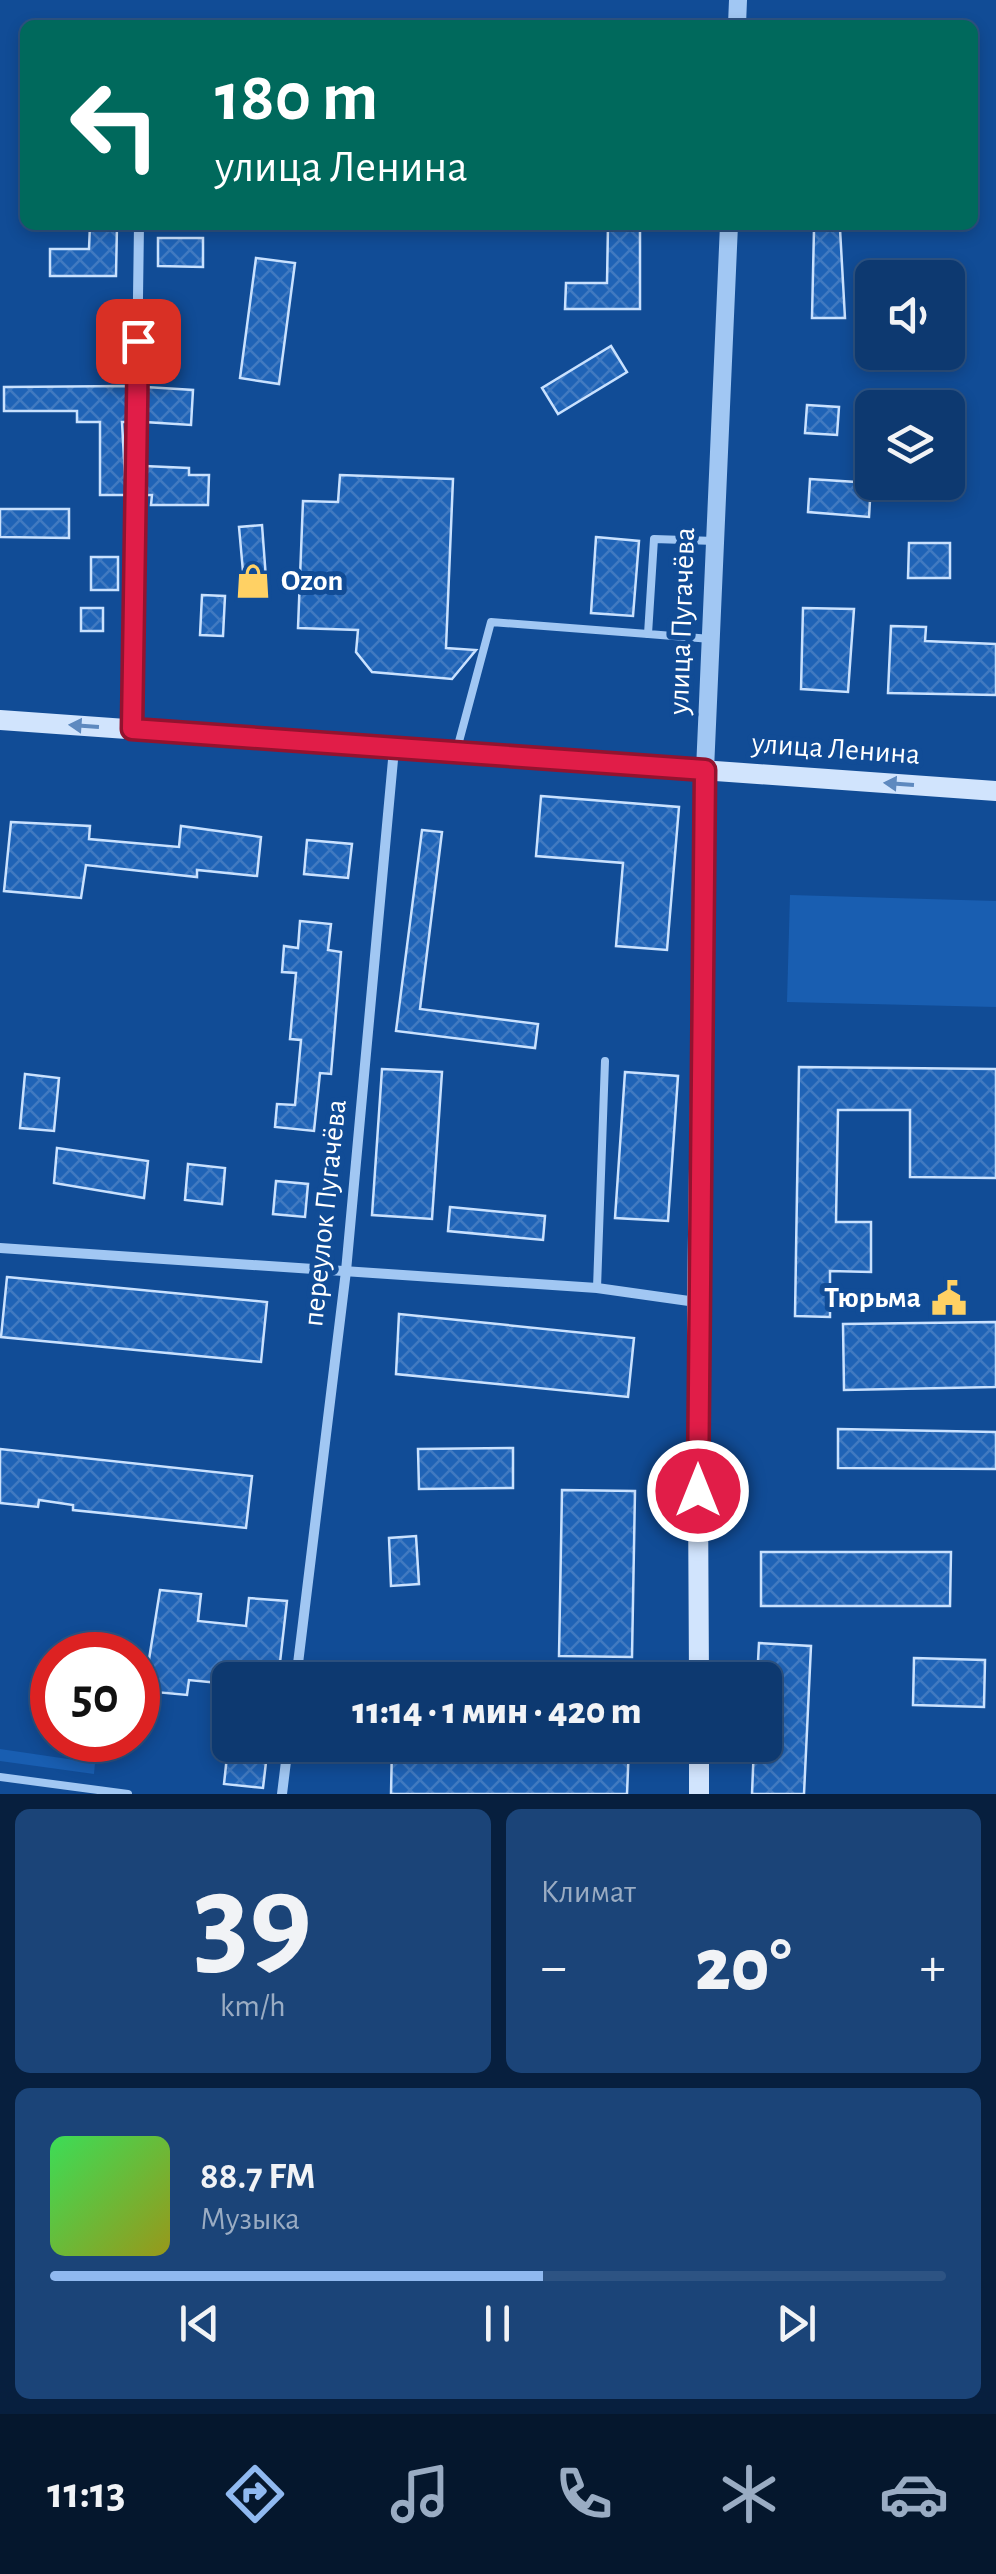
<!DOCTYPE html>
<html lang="ru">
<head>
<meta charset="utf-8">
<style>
	:root { --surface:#0d3970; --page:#1b4478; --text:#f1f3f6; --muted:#9aacc3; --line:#2d5383; --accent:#90b9f0 }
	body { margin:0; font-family:"Alegreya Sans",sans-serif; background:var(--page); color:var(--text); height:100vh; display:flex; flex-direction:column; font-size:38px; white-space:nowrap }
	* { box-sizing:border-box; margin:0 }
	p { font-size:32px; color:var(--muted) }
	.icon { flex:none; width:55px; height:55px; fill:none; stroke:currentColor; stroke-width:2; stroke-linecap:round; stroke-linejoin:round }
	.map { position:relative; height:1794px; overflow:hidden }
	.sheet { display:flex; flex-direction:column; gap:15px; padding:15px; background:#071f3e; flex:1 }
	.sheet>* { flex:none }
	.top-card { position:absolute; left:20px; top:20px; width:958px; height:210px; border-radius:15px; box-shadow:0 5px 15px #0003,0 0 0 2px var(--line); background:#00695c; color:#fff; overflow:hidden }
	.controls { position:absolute; left:855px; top:260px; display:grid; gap:20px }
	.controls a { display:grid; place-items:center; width:110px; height:110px; border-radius:15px; background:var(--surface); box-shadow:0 5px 15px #0003,0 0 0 2px var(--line); font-size:50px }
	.speed { position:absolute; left:30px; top:1632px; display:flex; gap:20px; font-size:50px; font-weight:700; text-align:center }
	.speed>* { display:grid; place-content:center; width:130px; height:130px; border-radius:50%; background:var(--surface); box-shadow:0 5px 15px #0003,0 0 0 2px var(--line); line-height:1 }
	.speed .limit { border:15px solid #d22; background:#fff; color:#111 }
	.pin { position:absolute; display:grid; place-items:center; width:85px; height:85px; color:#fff; margin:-42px; border-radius:20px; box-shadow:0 5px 15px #0006 }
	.me { position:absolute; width:110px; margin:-55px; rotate:0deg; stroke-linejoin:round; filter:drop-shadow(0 0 8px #0008) }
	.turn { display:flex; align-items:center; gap:35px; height:210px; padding:0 30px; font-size:45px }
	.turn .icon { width:130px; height:130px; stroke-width:2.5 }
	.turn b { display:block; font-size:70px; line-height:85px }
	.big { font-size:75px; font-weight:800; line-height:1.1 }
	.sheet .tile { flex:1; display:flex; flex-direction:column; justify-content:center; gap:15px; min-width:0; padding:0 35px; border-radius:15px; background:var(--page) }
	.sheet .dial { align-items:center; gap:0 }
	.dial b { font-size:130px; line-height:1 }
	.song { display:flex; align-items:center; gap:30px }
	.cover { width:120px; height:120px; border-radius:15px; background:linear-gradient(135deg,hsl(130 70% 55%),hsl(60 70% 35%)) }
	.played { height:10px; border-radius:5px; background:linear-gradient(90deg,var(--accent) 55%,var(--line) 55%) }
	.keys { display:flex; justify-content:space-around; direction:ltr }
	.heat { display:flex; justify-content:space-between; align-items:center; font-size:55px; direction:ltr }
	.sheet .tiles { flex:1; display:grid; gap:15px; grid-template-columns:1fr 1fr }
	.tile:last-child { grid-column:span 2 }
	.trip { position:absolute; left:212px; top:1662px; width:570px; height:100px; border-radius:15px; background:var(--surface); box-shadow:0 5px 15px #0003,0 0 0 2px var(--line); font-weight:800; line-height:100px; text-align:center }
	.tabs { display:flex; height:160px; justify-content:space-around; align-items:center; background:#05172d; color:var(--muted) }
	.tabs .icon { width:70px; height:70px }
	.tabs .on { color:var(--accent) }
	.tabs b { font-size:45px; color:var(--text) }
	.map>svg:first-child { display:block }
	.grass { fill:#195eb1 }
	.building { fill:url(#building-cross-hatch); stroke:#c9e1fe; stroke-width:2.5 }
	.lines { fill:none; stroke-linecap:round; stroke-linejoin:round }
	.service { stroke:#a1c7f3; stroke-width:8 }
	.minor { stroke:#a1c7f3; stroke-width:10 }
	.tertiary { stroke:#a1c7f3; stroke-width:18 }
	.secondary { stroke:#d1e4fd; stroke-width:20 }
	.oneway { fill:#5e89bf }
	.route-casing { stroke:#92132f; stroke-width:25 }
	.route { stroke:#e11d48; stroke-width:18 }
	.labels { text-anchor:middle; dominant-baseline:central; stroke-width:10; stroke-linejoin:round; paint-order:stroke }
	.poi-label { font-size:30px; font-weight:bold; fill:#fff; stroke:#114c96; text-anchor:start }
	.street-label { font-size:30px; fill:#fff; stroke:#114c96 }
</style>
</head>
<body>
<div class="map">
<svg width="996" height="1794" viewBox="0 0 996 1794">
	<defs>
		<pattern id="building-cross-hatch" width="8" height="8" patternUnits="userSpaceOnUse" patternTransform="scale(2.5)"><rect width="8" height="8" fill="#1f63b6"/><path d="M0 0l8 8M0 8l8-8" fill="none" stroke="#417ac1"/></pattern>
	</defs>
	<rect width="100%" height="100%" fill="#114c96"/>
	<g class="grass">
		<polygon points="790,895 996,901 996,1007 787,1002"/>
		<polygon points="0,1749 95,1763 94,1774 0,1761"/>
	</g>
	<g class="building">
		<polygon points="90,225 117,225 116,276 50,276 50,249 89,249"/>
		<polygon points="608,225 640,225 640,309 565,309 566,283 607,283"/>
		<polygon points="814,229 840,229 845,318 812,318"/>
		<polygon points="158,238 203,238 203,267 158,266"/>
		<polygon points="256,258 295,263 279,384 240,378"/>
		<polygon points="611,346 627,372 558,414 542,388"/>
		<polygon points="128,386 128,422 122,422 126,495 100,495 100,422 77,422 77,411 4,411 4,387"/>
		<polygon points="146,387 193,390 191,425 145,422"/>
		<polygon points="807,405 839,407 837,435 805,433"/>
		<polygon points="144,466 189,468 189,475 209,475 208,505 151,505 152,495 144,495"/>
		<polygon points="340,475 453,479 446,648 476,650 452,679 372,672 356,652 358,630 298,628 303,501 338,502"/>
		<polygon points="810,479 871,483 869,517 808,512"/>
		<polygon points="0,509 69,509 69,538 0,537"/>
		<polygon points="262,525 267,592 245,594 239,527"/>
		<polygon points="596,537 639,541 633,616 591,613"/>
		<polygon points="909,543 950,543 950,578 908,578"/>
		<rect x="91" y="557" width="27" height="33"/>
		<polygon points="202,595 225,596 223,636 200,635"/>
		<rect x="81" y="608" width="22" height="23"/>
		<polygon points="803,608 854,609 848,692 801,689"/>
		<polygon points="891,626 926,627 925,641 996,644 996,695 888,693"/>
		<polygon points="541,796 679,807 667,950 616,946 623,863 536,856"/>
		<polygon points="11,822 90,826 89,839 179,847 181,826 261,837 257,876 197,870 197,877 86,865 81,898 4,891"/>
		<polygon points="422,830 442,832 420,1009 538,1024 535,1048 396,1031"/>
		<polygon points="307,840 352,844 348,878 304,874"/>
		<polygon points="300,921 331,924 328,950 341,952 331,1074 320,1073 314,1131 275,1127 277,1104 295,1105 301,1040 290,1039 296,973 282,972 284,946 298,948"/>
		<polygon points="799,1067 996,1069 996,1178 910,1177 910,1110 838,1110 836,1222 871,1222 871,1272 830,1271 830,1317 795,1316"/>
		<polygon points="382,1069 442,1072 432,1219 372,1215"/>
		<polygon points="625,1072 678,1076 668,1221 615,1218"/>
		<polygon points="25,1074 59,1078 54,1131 20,1128"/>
		<polygon points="57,1148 148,1161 144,1198 54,1183"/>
		<polygon points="188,1164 225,1168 222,1204 185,1200"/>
		<polygon points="276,1181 308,1184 305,1217 273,1214"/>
		<polygon points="450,1207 545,1216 543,1240 448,1231"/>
		<polygon points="7,1277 267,1302 261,1362 1,1337"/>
		<polygon points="399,1314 634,1338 628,1397 396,1374"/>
		<polygon points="996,1322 996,1387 844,1390 843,1324"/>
		<polygon points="838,1429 996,1432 996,1469 838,1468"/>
		<polygon points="513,1448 513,1488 419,1489 418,1449"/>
		<polygon points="0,1449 252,1476 246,1528 73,1510 73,1505 39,1500 38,1507 0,1503"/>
		<polygon points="562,1490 635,1491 632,1657 559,1656"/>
		<polygon points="416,1536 419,1584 391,1586 389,1538"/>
		<polygon points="761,1552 951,1552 950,1606 761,1606"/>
		<polygon points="160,1590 201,1594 198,1621 246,1626 249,1598 287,1601 278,1680 230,1680 230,1684 189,1680 187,1695 144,1691"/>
		<polygon points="759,1643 811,1646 804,1794 752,1794 754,1745 765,1745 765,1680 757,1680"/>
		<polygon points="914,1658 985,1660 984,1707 913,1705"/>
		<polygon points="243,1745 268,1745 263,1788 224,1784 227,1756 242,1758"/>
		<polygon points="392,1745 629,1745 627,1794 391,1794"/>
	</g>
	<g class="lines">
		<g class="service">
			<polyline points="711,639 648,634 654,539 715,541"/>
			<polyline points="457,749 491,622 648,634"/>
			<polyline points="597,1288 605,1061"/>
			<polyline points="0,1777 128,1794"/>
		</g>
		<g class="minor">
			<polyline points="132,729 139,225"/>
			<polyline points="0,1248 597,1288 696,1302"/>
			<polyline points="296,1680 346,1271 394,749"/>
			<polyline points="282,1794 288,1745"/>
		</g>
		<g class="tertiary">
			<polyline points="737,25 738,0"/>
			<polyline points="705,770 729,225"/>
		</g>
		<g class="secondary">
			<polyline points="0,720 996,791"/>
			<polyline points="699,1680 697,1302 705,770"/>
			<polyline points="699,1745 699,1794"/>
		</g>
	</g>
	<defs><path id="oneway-solid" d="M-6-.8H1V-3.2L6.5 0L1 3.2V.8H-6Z" transform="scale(2.5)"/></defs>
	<g class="oneway">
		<use href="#oneway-solid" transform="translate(84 726) rotate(-176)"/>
		<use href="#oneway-solid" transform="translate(899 784) rotate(-176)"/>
	</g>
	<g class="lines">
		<defs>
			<polyline id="route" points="138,341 132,729 705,770 698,1491"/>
		</defs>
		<use href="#route" class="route-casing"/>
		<use href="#route" class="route"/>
	</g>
	<defs>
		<symbol id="shop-bare" viewBox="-9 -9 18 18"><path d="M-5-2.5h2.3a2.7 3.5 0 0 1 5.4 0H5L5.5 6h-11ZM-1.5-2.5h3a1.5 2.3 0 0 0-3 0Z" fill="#ffd164" stroke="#114c96" stroke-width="2.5" paint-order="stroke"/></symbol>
		<symbol id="civic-bare" viewBox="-9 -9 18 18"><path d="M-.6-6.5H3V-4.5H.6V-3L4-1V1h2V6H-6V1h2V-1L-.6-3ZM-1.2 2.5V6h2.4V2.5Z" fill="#ffd164" stroke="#114c96" stroke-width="2.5" paint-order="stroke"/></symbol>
	</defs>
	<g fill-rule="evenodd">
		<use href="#shop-bare" x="228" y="556" width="50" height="50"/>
		<use href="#civic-bare" x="924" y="1273" width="50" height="50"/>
	</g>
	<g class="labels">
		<g class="poi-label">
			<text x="281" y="581">Ozon</text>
			<text x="921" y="1298" text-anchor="end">Тюрьма</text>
		</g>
		<g class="street-label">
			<text transform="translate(682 621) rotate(-88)">улица Пугачёва</text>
			<text transform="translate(836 749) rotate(4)">улица Ленина</text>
			<text transform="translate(325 1213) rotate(-84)">переулок Пугачёва</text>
		</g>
	</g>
</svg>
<div class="controls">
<a><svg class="icon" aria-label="sound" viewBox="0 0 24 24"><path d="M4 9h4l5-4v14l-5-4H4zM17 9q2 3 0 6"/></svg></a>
<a><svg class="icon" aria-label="layers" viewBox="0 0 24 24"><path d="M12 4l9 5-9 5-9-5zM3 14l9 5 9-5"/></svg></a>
</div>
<div class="speed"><div class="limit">50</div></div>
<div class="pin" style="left:138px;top:341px;background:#d93025"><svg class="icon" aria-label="arrive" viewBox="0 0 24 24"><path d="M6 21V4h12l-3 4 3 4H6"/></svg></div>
<svg class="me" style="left:698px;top:1491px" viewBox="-20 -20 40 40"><circle r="17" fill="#e11d48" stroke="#fff" stroke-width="3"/><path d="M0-11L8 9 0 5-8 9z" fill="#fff"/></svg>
<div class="trip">11:14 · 1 мин · 420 m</div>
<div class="top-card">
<div class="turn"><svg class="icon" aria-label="left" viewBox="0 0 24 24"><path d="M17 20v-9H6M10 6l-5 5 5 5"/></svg><div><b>180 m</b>улица Ленина</div></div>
</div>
</div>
<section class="sheet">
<div class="tiles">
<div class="tile dial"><b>39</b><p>km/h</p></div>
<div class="tile"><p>Климат</p>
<div class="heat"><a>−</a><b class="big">20°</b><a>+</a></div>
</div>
<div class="tile">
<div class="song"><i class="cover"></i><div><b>88.7 FM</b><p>Музыка</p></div></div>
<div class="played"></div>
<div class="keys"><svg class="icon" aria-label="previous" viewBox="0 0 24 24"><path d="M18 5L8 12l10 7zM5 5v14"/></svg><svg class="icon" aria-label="pause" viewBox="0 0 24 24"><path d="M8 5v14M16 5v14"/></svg><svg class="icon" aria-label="next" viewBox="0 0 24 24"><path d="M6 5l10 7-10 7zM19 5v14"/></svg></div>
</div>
</div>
</section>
<nav class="tabs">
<b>11:13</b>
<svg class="icon on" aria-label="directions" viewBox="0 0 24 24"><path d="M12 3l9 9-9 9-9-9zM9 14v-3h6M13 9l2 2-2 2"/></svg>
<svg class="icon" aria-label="music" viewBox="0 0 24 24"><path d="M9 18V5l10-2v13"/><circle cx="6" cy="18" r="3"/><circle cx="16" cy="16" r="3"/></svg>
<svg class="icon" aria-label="phone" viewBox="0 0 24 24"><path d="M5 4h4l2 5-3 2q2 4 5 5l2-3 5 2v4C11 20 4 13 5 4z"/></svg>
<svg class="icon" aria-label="climate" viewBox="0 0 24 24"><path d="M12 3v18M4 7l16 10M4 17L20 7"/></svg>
<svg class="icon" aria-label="car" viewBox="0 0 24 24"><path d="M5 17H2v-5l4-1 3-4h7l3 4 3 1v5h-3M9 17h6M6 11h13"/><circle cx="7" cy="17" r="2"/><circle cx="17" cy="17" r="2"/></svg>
</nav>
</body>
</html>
